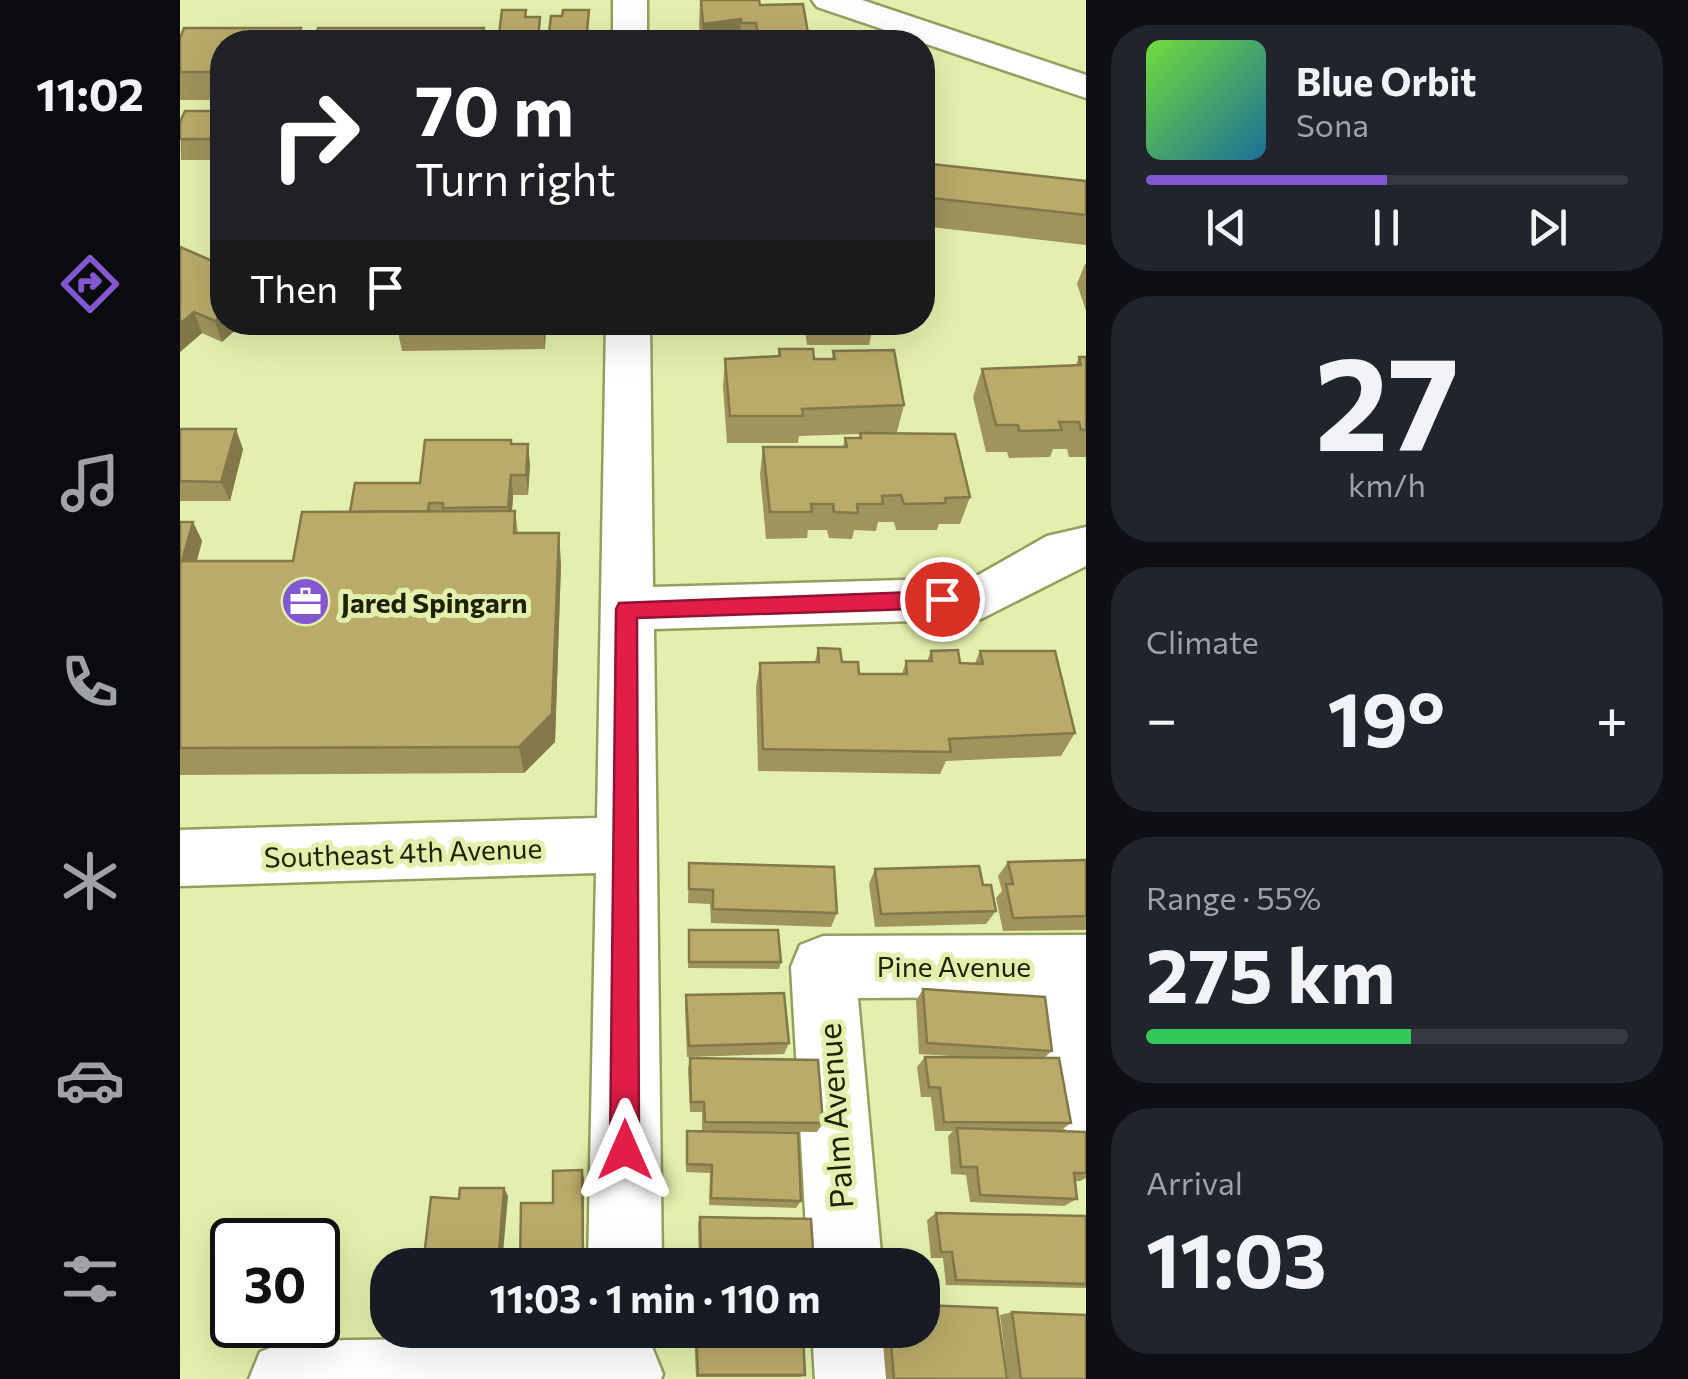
<!DOCTYPE html>
<html lang="en">
<head>
<meta charset="utf-8">
<style>
	:root { --surface:#171b24; --page:#20242c; --text:#f1f3f6; --muted:#9ea1a6; --line:#363941; --accent:#8257d0 }
	body { margin:0; font-family:Commissioner,sans-serif; background:var(--page); color:var(--text); height:100vh; display:flex; flex-direction:column; font-size:38px; white-space:nowrap }
	* { box-sizing:border-box; margin:0 }
	p { font-size:32px; color:var(--muted) }
	.icon { flex:none; width:55px; height:55px; fill:none; stroke:currentColor; stroke-width:2; stroke-linecap:round; stroke-linejoin:round }
	.map { position:relative; flex:1; overflow:hidden }
	.details { display:flex; flex-direction:column; gap:25px; padding:25px; background:#0d0f14; width:602px }
	.details>* { flex:none }
	.hud { position:absolute; left:30px; top:30px; width:725px; height:305px; border-radius:40px; box-shadow:0 10px 40px #0002; background:#202124; color:#fff; overflow:hidden }
	.speed { position:absolute; left:30px; top:1218px; display:flex; gap:20px; font-size:50px; font-weight:700; text-align:center }
	.speed>* { display:grid; place-content:center; width:130px; height:130px; border-radius:50%; background:var(--surface); box-shadow:0 10px 40px #0002; line-height:1 }
	.speed .limit { border:5px solid #111; border-radius:15px; background:#fff; color:#111 }
	.pin { position:absolute; display:grid; place-items:center; width:85px; height:85px; color:#fff; margin:-42px; border:5px solid #fff; border-radius:50%; box-shadow:0 2px 10px #0007 }
	.me { position:absolute; width:110px; margin:-55px; rotate:0deg; stroke-linejoin:round; filter:drop-shadow(0 0 8px #0008) }
	.turn { display:flex; align-items:center; gap:35px; height:210px; padding:0 40px; font-size:45px }
	.turn .icon { width:130px; height:130px; stroke-width:2.5 }
	.turn b { display:block; font-size:70px; line-height:85px }
	.then { display:flex; align-items:center; height:95px; padding:0 40px; background:#0003; gap:20px; font-size:38px }
	.big { font-size:75px; font-weight:700; line-height:1.1 }
	.details .widget { flex:1; display:flex; flex-direction:column; justify-content:center; gap:15px; min-width:0; padding:0 35px; border-radius:40px; background:var(--page) }
	.details .dial { align-items:center; gap:0 }
	.dial b { font-size:130px; line-height:1 }
	.song { display:flex; align-items:center; gap:30px }
	.cover { width:120px; height:120px; border-radius:15px; background:linear-gradient(135deg,hsl(100 70% 55%),hsl(200 70% 35%)) }
	.played { height:10px; border-radius:5px; background:linear-gradient(90deg,var(--accent) 50%,var(--line) 50%) }
	.keys { display:flex; justify-content:space-around; direction:ltr }
	.heat { display:flex; justify-content:space-between; align-items:center; font-size:55px; direction:ltr }
	.charge { height:15px; border-radius:8px; background:linear-gradient(90deg,#34c759 55%,var(--line) 0) }
	.trip { position:absolute; left:190px; top:1248px; width:570px; height:100px; border-radius:40px; background:var(--surface); box-shadow:0 10px 40px #0002; font-weight:700; line-height:100px; text-align:center }
	main { display:flex; flex:1; min-height:0 }
	.tab-bar { display:flex; flex-direction:column; width:180px; justify-content:space-around; align-items:center; background:#090b0e; color:var(--muted) }
	.tab-bar .icon { width:70px; height:70px }
	.tab-bar .selected { color:var(--accent) }
	.tab-bar b { font-size:45px; color:var(--text) }
	.map>svg:first-child { display:block }
	.lines { fill:none; stroke-linecap:round; stroke-linejoin:round }
	.minor-casing { stroke:#949f5f; stroke-width:5 }
	.minor { fill:#fff; fill-rule:evenodd }
	.wall { fill:#a0935b }
	.shaded-wall { fill:#82784a }
	.building { fill:#baab6a; stroke:#82784a; stroke-width:2.5 }
	.route { fill:#e11d48; stroke:#92132f; stroke-width:2.5 }
	.labels { text-anchor:middle; dominant-baseline:central; stroke-width:10; stroke-linejoin:round; paint-order:stroke }
	.poi-label { font-size:28px; font-weight:bold; fill:#1d2107; stroke:#e3f0ad; text-anchor:start }
	.street-label { font-size:28px; fill:#1d2107; stroke:#e3f0ad }
	.near-street-label { font-size:32px; fill:#1d2107; stroke:#e3f0ad }
</style>
</head>
<body>
<main>
<nav class="tab-bar">
<b>11:02</b>
<svg class="icon selected" aria-label="directions" viewBox="0 0 24 24"><path d="M12 3l9 9-9 9-9-9zM9 14v-3h6M13 9l2 2-2 2"/></svg>
<svg class="icon" aria-label="music" viewBox="0 0 24 24"><path d="M9 18V5l10-2v13"/><circle cx="6" cy="18" r="3"/><circle cx="16" cy="16" r="3"/></svg>
<svg class="icon" aria-label="phone" viewBox="0 0 24 24"><path d="M5 4h4l2 5-3 2q2 4 5 5l2-3 5 2v4C11 20 4 13 5 4z"/></svg>
<svg class="icon" aria-label="climate" viewBox="0 0 24 24"><path d="M12 3v18M4 7l16 10M4 17L20 7"/></svg>
<svg class="icon" aria-label="car" viewBox="0 0 24 24"><path d="M5 17H2v-5l4-1 3-4h7l3 4 3 1v5h-3M9 17h6M6 11h13"/><circle cx="7" cy="17" r="2"/><circle cx="17" cy="17" r="2"/></svg>
<svg class="icon" aria-label="filters" viewBox="0 0 24 24"><path d="M4 7h16M4 17h16"/><circle cx="9" cy="7" r="2"/><circle cx="15" cy="17" r="2"/></svg>
</nav>
<div class="map">
<svg width="906" height="1379" viewBox="0 0 906 1379">
	<rect width="100%" height="100%" fill="#e3f0ad"/>
	<g class="lines">
		<defs>
			<g id="minor">
				<rect x="433" y="0" width="34" height="42"/>
				<polygon points="632,0 682,0 906,75 906,98 637,7"/>
				<polygon points="426,322 470,322 473,587 793,578 867,536 906,527 906,566 801,619 474,629 482,1265 408,1265 416,873 0,886 0,830 417,818"/>
				<polygon points="906,935 906,1138 882,1128 872,1104 854,997 678,998 702,1265 628,1265 611,967 620,945 643,936"/>
				<polygon points="632,1330 708,1330 711,1379 635,1379"/>
				<polygon points="445,1336 472,1347 483,1374 481,1379 69,1379 80,1352 107,1341"/>
			</g>
		</defs>
		<use href="#minor" class="minor-casing"/>
		<use href="#minor" class="minor"/>
	</g>
	<g class="wall">
		<polygon points="520,0 580,5 644,42 521,42 519,26"/>
		<polygon points="121,28 124,42 42,42 42,100 0,100 0,38"/>
		<polygon points="42,111 42,160 1,160 0,122"/>
		<polygon points="742,163 906,181 906,245 742,226"/>
		<polygon points="0,247 42,265 42,342 22,333 0,352"/>
		<polygon points="905,264 906,264 906,311 897,284"/>
		<polygon points="366,322 365,349 222,351 216,323"/>
		<polygon points="624,322 694,322 689,345 627,345"/>
		<polygon points="599,349 634,359 652,359 653,351 724,405 717,432 701,433 790,497 780,524 759,524 757,530 716,530 714,522 698,522 696,531 674,530 672,539 649,538 647,530 628,530 627,538 586,539 580,474 583,447 663,447 665,438 679,438 680,434 619,436 618,443 547,443 543,387 545,359 598,356"/>
		<polygon points="899,357 906,357 906,457 889,457 887,449 873,449 870,457 829,458 827,452 806,452 793,397 802,369 896,365"/>
		<polygon points="0,429 63,449 50,501 0,501"/>
		<polygon points="332,444 350,464 348,495 333,495 332,511 335,511 338,533 381,564 375,742 344,773 0,775 0,522 13,522 22,541 17,561 113,561 170,512"/>
		<polygon points="638,648 679,674 722,674 726,661 747,661 751,651 780,663 795,663 800,651 895,733 881,756 766,761 760,774 578,771 576,687 580,663 635,662"/>
		<polygon points="906,860 906,930 823,931 816,898 822,891 818,876 828,862"/>
		<polygon points="509,863 657,913 651,927 531,923 530,904 508,903"/>
		<polygon points="695,869 803,885 816,911 806,924 695,927 689,884"/>
		<polygon points="509,930 601,962 599,969 508,968"/>
		<polygon points="743,989 872,1051 864,1058 891,1123 880,1131 906,1132 906,1178 900,1181 895,1181 897,1199 884,1206 790,1202 786,1175 771,1174 768,1136 773,1131 755,1131 751,1097 741,1097 737,1067 745,1057 788,1057 739,1054 736,1001"/>
		<polygon points="506,995 609,1043 604,1054 507,1057 505,1007"/>
		<polygon points="510,1058 643,1123 637,1132 522,1131 522,1112 510,1112 508,1069"/>
		<polygon points="507,1131 621,1201 616,1208 529,1205 530,1173 506,1172 506,1140"/>
		<polygon points="756,1213 906,1216 906,1288 766,1285 763,1258 751,1258 747,1220"/>
		<polygon points="520,1217 634,1265 519,1265 518,1223"/>
		<polygon points="832,1312 906,1379 828,1379 820,1315"/>
		<polygon points="405,1330 405,1333 370,1335 367,1332"/>
		<polygon points="514,1330 631,1330 631,1335 623,1338 625,1375 620,1377 516,1377"/>
		<polygon points="702,1330 742,1330 827,1379 706,1379"/>
	</g>
	<g class="shaded-wall">
		<polygon points="561,19 559,42 522,42 523,24"/>
		<polygon points="121,28 124,42 117,42"/>
		<polygon points="14,312 22,333 0,352 0,324"/>
		<polygon points="42,315 42,322 65,322 42,342 35,321"/>
		<polygon points="363,322 366,322 365,349"/>
		<polygon points="56,429 63,449 50,501 41,482"/>
		<polygon points="348,444 350,464 348,495 346,475"/>
		<polygon points="331,475 333,495 331,527 328,507"/>
		<polygon points="13,522 22,541 11,581 2,562"/>
		<polygon points="379,533 381,564 375,742 344,773 339,747"/>
		<polygon points="402,1170 404,1178 404,1265 403,1265"/>
		<polygon points="324,1188 328,1196 322,1265 318,1265"/>
	</g>
	<g class="building">
		<polygon points="521,0 579,0 580,5 623,4 628,33 642,32 644,42 590,42 589,34 578,34 576,23 561,23 561,19 523,24"/>
		<polygon points="322,10 346,10 345,17 360,17 358,42 318,42"/>
		<polygon points="383,10 409,10 406,42 368,42 371,16 382,16"/>
		<polygon points="4,28 121,28 117,42 42,42 42,72 0,72 0,38"/>
		<polygon points="138,28 304,28 302,42 134,42"/>
		<polygon points="5,111 42,111 42,139 0,139 0,122"/>
		<polygon points="742,163 906,181 906,215 742,197"/>
		<polygon points="0,247 42,265 42,315 35,321 14,312 0,324"/>
		<polygon points="599,349 633,349 634,359 655,359 653,351 714,350 724,405 622,409 623,416 550,416 545,359 600,356"/>
		<polygon points="899,357 906,357 906,430 901,430 899,422 879,422 882,430 839,431 838,425 816,425 802,369 901,365"/>
		<polygon points="0,429 56,429 41,482 0,481"/>
		<polygon points="680,433 775,434 790,497 765,498 766,503 724,504 721,495 702,496 703,504 677,504 678,513 654,512 653,504 631,504 632,512 590,512 583,447 667,447 665,438 681,438"/>
		<polygon points="245,440 331,440 331,444 348,444 346,475 331,475 328,507 263,508 263,503 249,503 248,511 170,512 175,483 240,483"/>
		<polygon points="335,511 334,533 379,533 372,714 339,747 0,748 0,561 113,561 122,512"/>
		<polygon points="0,522 13,522 2,561 0,561"/>
		<polygon points="638,648 660,649 662,662 678,662 679,674 727,674 726,661 752,661 751,651 778,650 780,663 803,664 800,651 875,651 895,733 769,739 771,752 583,749 580,663 639,662"/>
		<polygon points="906,860 906,916 833,918 826,884 833,884 828,862"/>
		<polygon points="509,863 654,867 657,913 533,909 533,890 509,889"/>
		<polygon points="799,866 803,885 811,885 816,911 701,914 695,869"/>
		<polygon points="509,930 598,930 601,962 509,962"/>
		<polygon points="743,989 865,997 872,1051 747,1043"/>
		<polygon points="604,993 609,1043 509,1046 506,995"/>
		<polygon points="745,1057 879,1058 891,1123 764,1122 760,1088 749,1087"/>
		<polygon points="510,1058 638,1060 643,1123 525,1122 524,1102 511,1102"/>
		<polygon points="777,1128 906,1132 906,1173 894,1173 897,1199 800,1195 797,1167 781,1167"/>
		<polygon points="507,1131 618,1133 621,1201 531,1198 532,1165 507,1164"/>
		<polygon points="402,1170 403,1265 340,1265 341,1203 373,1203 373,1171"/>
		<polygon points="280,1188 324,1188 318,1265 243,1265 251,1197 279,1199"/>
		<polygon points="756,1213 906,1216 906,1284 776,1280 772,1252 761,1252"/>
		<polygon points="520,1217 631,1219 634,1265 521,1265"/>
		<polygon points="742,1305 817,1308 827,1379 714,1379 710,1330 742,1330"/>
		<polygon points="832,1312 906,1315 906,1379 841,1379"/>
		<polygon points="367,1330 403,1330 367,1332"/>
		<polygon points="516,1330 631,1330 631,1335 623,1334 625,1375 518,1375"/>
	</g>
	<polygon class="route" points="762,591 773,599 762,608 457,618 459,1150 455,1161 445,1165 435,1161 430,1150 436,609 439,603"/>
	<defs>
		<symbol id="office-disc" viewBox="-11 -11 22 22"><circle r="9.5" fill="#8257d0" stroke="#e3f0ad"/><path d="M-6-3h4V-5.5h4V-3h4V5H-6ZM-1-4.5V-3h2v-1.5ZM-6 0V1H6V0Z" fill="#fff"/></symbol>
	</defs>
	<g fill-rule="evenodd">
		<use href="#office-disc" x="98" y="574" width="55" height="55"/>
	</g>
	<g class="labels">
		<g class="poi-label">
			<text x="161" y="602">Jared Spingarn</text>
		</g>
		<g class="street-label">
			<text transform="translate(223 852) rotate(-2)">Southeast 4th Avenue</text>
			<text x="774" y="966">Pine Avenue</text>
		</g>
		<g class="near-street-label">
			<text transform="translate(654 1116) rotate(-94)">Palm Avenue</text>
		</g>
	</g>
</svg>
<div class="speed"><div class="limit">30</div></div>
<div class="pin" style="left:762px;top:599px;background:#d93025"><svg class="icon" aria-label="arrive" viewBox="0 0 24 24"><path d="M6 21V4h12l-3 4 3 4H6"/></svg></div>
<svg class="me" style="left:445px;top:1150px" viewBox="-20 -20 40 40"><path d="M0-17L14 15 0 8-14 15z" fill="#e11d48" stroke="#fff" stroke-width="4"/></svg>
<div class="trip">11:03 · 1 min · 110 m</div>
<div class="hud">
<div class="turn"><svg class="icon" aria-label="right" viewBox="0 0 24 24"><path d="M7 20v-9h11M14 6l5 5-5 5"/></svg><div><b>70 m</b>Turn right</div></div>
<div class="then">Then<svg class="icon" aria-label="arrive" viewBox="0 0 24 24"><path d="M6 21V4h12l-3 4 3 4H6"/></svg></div>
</div>
</div>
<section class="details">
<div class="widget">
<div class="song"><i class="cover"></i><div><b>Blue Orbit</b><p>Sona</p></div></div>
<div class="played"></div>
<div class="keys"><svg class="icon" aria-label="previous" viewBox="0 0 24 24"><path d="M18 5L8 12l10 7zM5 5v14"/></svg><svg class="icon" aria-label="pause" viewBox="0 0 24 24"><path d="M8 5v14M16 5v14"/></svg><svg class="icon" aria-label="next" viewBox="0 0 24 24"><path d="M6 5l10 7-10 7zM19 5v14"/></svg></div>
</div>
<div class="widget dial"><b>27</b><p>km/h</p></div>
<div class="widget"><p>Climate</p>
<div class="heat"><a>−</a><b class="big">19°</b><a>+</a></div>
</div>
<div class="widget"><p>Range · 55%</p><b class="big">275 km</b><div class="charge"></div></div>
<div class="widget"><p>Arrival</p><b class="big">11:03</b></div>
</section>
</main>
</body>
</html>
